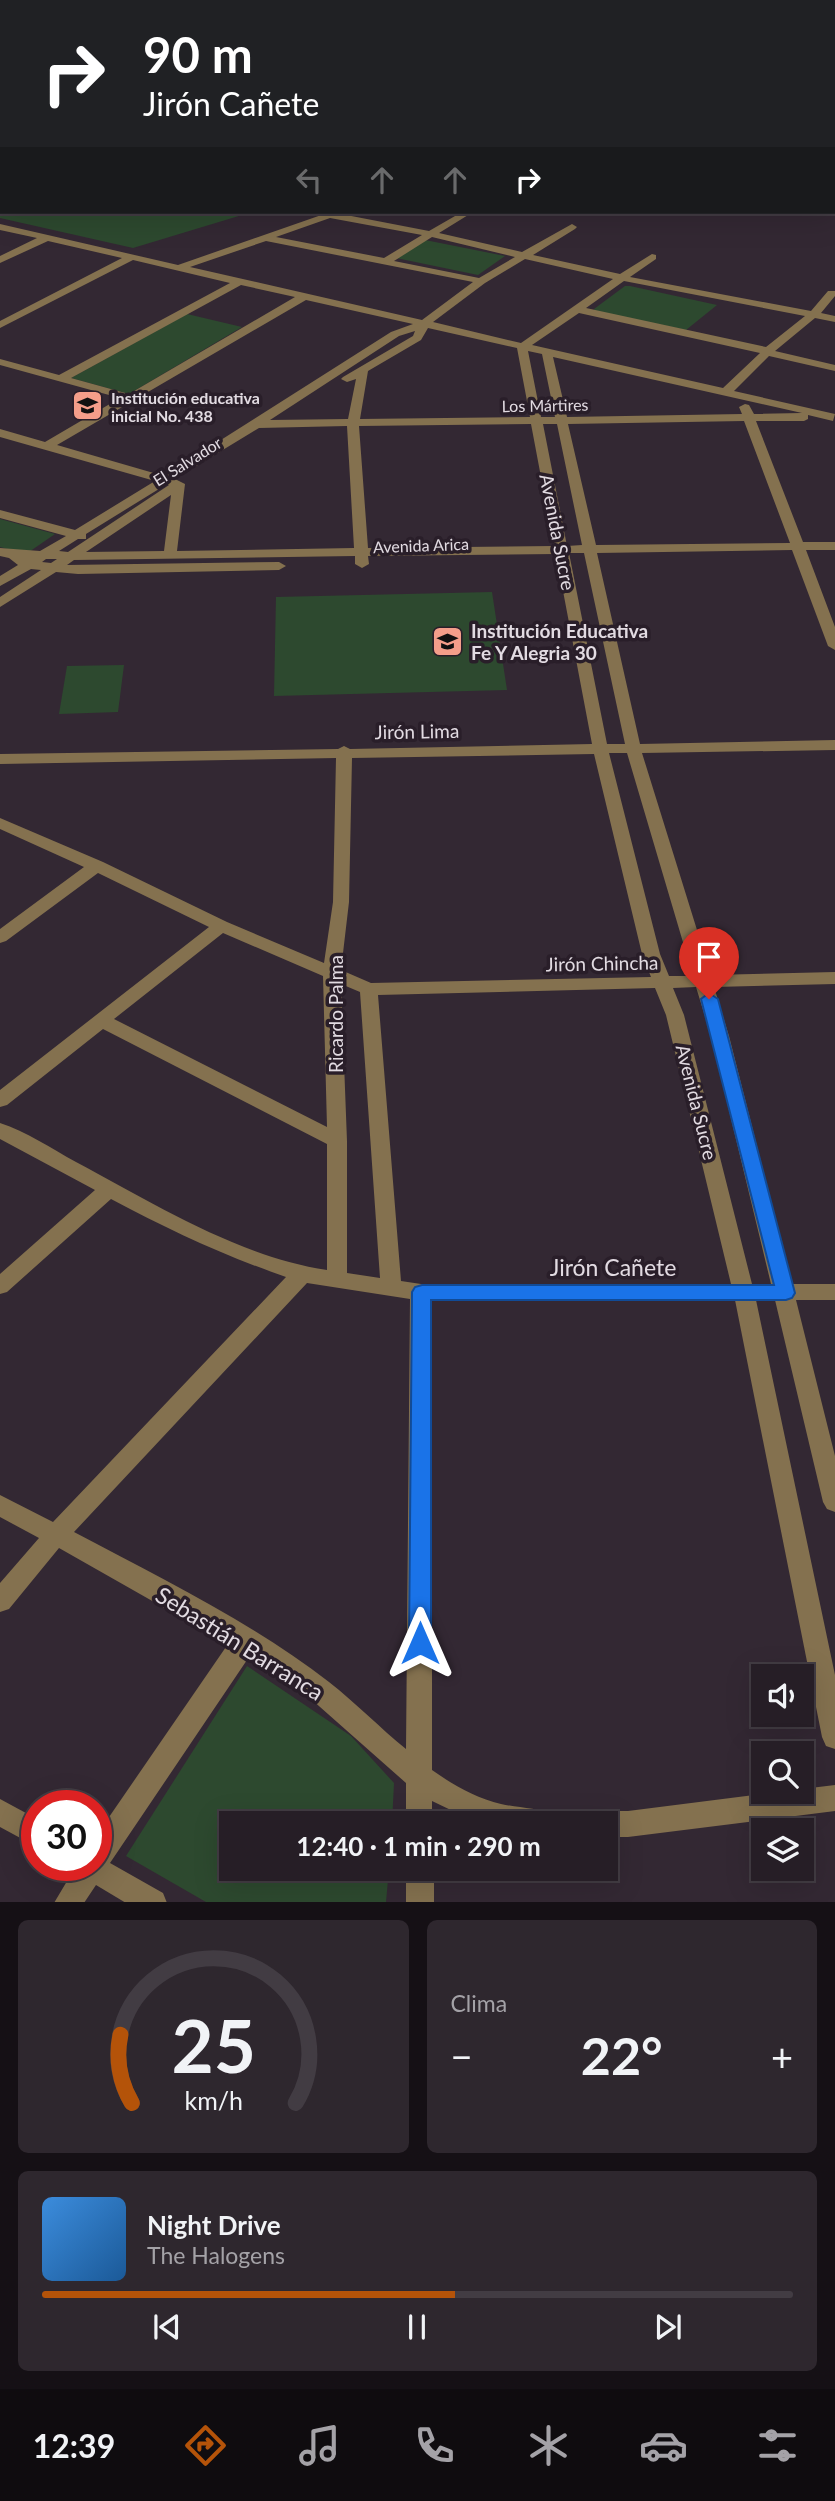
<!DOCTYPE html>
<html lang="es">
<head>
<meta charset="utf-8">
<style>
	:root { --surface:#261e26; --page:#2e272e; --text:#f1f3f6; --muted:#a4a2a7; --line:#423c43; --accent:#b45309 }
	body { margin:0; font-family:Lato,sans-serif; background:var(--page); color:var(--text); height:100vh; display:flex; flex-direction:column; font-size:26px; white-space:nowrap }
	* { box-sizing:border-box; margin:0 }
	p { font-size:23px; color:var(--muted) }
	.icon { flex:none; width:38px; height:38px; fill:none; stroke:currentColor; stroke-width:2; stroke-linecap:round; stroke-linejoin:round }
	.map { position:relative; height:1902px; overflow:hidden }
	.sheet { display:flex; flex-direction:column; gap:18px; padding:18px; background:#151015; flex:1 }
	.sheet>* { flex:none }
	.hud { position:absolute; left:0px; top:0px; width:836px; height:214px; box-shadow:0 7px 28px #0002,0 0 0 2px var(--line); background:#202124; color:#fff; overflow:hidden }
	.tools { position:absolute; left:751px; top:1664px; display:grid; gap:14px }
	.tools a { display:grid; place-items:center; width:63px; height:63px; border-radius:0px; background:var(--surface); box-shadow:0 7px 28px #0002,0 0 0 2px var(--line); font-size:35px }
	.speed { position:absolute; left:21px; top:1790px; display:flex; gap:14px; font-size:35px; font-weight:700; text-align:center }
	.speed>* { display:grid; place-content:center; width:91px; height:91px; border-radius:50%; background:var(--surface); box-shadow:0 7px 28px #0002,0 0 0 2px var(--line); line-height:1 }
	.speed .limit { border:10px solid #d22; background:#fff; color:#111 }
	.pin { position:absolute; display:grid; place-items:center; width:60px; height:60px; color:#fff; margin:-72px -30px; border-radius:50% 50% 50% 0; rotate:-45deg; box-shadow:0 0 7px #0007 }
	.pin .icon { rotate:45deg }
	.me { position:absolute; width:77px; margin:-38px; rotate:0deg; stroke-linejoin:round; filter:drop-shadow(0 0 5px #0008) }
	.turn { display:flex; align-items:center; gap:24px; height:147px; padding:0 28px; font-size:32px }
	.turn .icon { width:91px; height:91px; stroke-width:2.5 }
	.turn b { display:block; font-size:49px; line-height:60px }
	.lanes { display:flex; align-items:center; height:66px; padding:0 28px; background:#0003; justify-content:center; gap:35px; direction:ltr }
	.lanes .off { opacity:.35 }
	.big { font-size:52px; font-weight:700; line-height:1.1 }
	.sheet .widget { flex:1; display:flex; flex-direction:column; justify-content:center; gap:10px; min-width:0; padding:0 24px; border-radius:10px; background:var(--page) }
	.sheet .dial { align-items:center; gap:0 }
	.dial svg { height:182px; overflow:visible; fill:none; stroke:var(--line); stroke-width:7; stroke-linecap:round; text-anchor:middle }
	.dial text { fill:var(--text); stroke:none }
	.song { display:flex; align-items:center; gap:21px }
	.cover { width:84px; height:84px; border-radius:10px; background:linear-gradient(135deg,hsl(210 70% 55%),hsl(210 70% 35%)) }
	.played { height:7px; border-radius:4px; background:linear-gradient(90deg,var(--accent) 55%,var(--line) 55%) }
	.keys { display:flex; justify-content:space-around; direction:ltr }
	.heat { display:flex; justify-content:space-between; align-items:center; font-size:38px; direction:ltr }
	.sheet .tiles { flex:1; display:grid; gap:18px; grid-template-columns:1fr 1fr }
	.widget:last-child { grid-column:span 2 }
	.trip { position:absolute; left:219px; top:1811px; width:399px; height:70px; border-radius:0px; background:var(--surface); box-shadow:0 7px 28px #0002,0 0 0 2px var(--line); font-weight:700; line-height:70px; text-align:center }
	.tabs { display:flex; height:112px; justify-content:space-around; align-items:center; background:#0f0c0f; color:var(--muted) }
	.tabs .icon { width:49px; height:49px }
	.tabs .active { color:var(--accent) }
	.tabs b { font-size:32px; color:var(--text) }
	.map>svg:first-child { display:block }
	.green { fill:#2d492f }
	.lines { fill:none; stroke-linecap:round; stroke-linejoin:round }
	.minor { fill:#84714f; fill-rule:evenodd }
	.route { fill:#1a73e8; stroke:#114b97; stroke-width:2 }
	.labels { text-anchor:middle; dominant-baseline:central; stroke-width:7; stroke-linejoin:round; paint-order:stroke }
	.far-poi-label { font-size:16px; font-weight:bold; fill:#e2dbe2; stroke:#291e29; text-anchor:start }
	.far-street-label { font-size:16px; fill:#e2dbe2; stroke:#291e29 }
	.street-label { font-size:19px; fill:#e2dbe2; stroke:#291e29 }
	.poi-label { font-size:19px; font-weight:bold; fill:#e2dbe2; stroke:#291e29; text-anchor:start }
	.near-street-label { font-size:23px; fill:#e2dbe2; stroke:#291e29 }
</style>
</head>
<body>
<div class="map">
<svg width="835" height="1903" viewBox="0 0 835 1903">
	<rect width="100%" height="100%" fill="#332833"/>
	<g class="green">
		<polygon points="0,179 2,212 252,212 133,248 0,218"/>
		<polygon points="425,240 505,256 478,275 396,258"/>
		<polygon points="625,286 630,286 717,305 686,330 595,311 594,309"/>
		<polygon points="187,314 242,327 129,394 71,378"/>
		<polygon points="0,519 55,534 26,554 0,547"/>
		<polygon points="492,592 507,690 274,696 276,597"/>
		<polygon points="124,665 118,712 59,714 67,666"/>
		<polygon points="247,1666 351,1736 394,1783 392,1823 231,1824 231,1869 389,1869 386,1902 206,1902 126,1856"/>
	</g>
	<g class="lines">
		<g class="minor">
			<path d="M330,212h13l-2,2 88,17 33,-19h11l-34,21 83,19 50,-28 5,3 -2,2 -42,26 87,19 32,-20 4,1v4l-26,18 181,34 17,-20h7v5l-14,17 14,3v6l-20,-4 -40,33 60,14v6l-66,-15 -35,35 101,23 -2,7 -25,-6v4l-4,2h-48l47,121h32v8h-29l29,77v23l-7,-4 -36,-96 -195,3 43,191 195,-4v10l-193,3 69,222 124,-3v12l-121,3 15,49 63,248h43v16h-39l39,156v56l-8,-3 -4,-7 -48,-202h-19l79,375v74l-9,-3 -4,-9 -87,-437h-303v470c21,15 44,28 69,34 19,4 37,4 55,11l3,9h-79l-48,-23v23h-26v-41l-95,-84 -62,-42 -139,206 53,30 4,10h-41l-30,-18 -12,18h-30l22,-37h20v-30l132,-192 -169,-96 -50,61 -9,3v-29l39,-45 -39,-21v-22l53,27 233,-245c-61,-21 -117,-47 -175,-78l-104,93 -7,2v-20l95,-84 -95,-51v-16c26,8 52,26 76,39 79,42 161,94 251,108v-126l-224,-115 -96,76 -7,2v-17l209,-163 -111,-54 -92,68 -6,2v-14l84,-62 -84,-38v-11l103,44 124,60 97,41 9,-61 3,-144 -336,6v-10l338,-5 6,-3 6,3 242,-5 -36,-190 -188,2 1,8 -7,4 -7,-4v-8l-281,4 -7,5 212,-3 7,4 -7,4 -201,4 -22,-2 -56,35v-10l41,-27 -10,-1 -31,17v-10l18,-11 -9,-7 -9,-2v-8l40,3 26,-15 -66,-18v-8l75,20 80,-49 -155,-44v-8l45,13 75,-44 -120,-33v-6l59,16 171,-92 -97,-23 -133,68v-7l122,-63 -74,-17 -48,22v-7l37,-18 -37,-8v-6l178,41zM330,218l92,17 -38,23 -108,-21zM432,237l83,20 -36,21 -85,-17zM266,241l207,41 -51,38 -232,-53zM525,259l88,20 -92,64 -88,-21 52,-39zM624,281l181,35 -39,31 -180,-39zM241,285l54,12 -166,97 -58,-16zM306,300l107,24 -22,8 -227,144 -107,-31zM579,313l181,40 -37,35 -191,-43zM428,328l89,20 13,69 -170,2 8,-48 53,-31zM415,331l-2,5 -70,41 -2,2 6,3 9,-3 -8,40 -78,1 129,-84zM528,351l14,3 13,63h-14zM553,357l249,56 -48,1 -5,-9 -4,-1 -6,3 3,7 -175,3zM744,421l46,122 -194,2 -28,-121zM531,424l23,122 -186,2 -9,-122zM543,424h14l25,121 -15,1zM347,426l7,122 -177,3 8,-67 -10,-5 84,-51zM167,484l2,1 -101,67 -9,-1 19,-12h8v-5zM171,495l-7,56 -78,1zM569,553h15l41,191h-18zM46,559h11l-6,4 -9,-1zM609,753h18l66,223h-24l-9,-22zM594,754l48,200 9,23 -280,6 -30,-13 8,-68 3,-144zM223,933l100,43 4,151 -213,-108zM341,984l19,8 20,286 -33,-5v-132zM696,987l15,49 60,248h-19l-68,-269 -11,-27zM655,988l11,27 65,269h-310l-20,-3 -23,-286zM307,1283l103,16 -4,450c-26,-21 -50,-46 -77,-67 -76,-59 -170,-105 -255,-150z"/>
			<polygon points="835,1785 835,1811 628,1837 606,1837 606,1824 593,1824 596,1815 606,1811 628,1811 778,1792 802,1792 802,1789"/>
			<polygon points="0,1799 37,1819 37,1847 0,1827"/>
			<rect x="406" y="1869" width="28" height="34"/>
		</g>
	</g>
	<polygon class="route" points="709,993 718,999 795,1293 792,1298 786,1300 431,1300 431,1643 428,1650 420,1653 412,1650 409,1643 412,1292 415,1287 422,1285 774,1285 701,999"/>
	<defs>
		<symbol id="school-square" viewBox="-11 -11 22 22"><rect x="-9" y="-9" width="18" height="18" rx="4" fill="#f49e8a" stroke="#291e29"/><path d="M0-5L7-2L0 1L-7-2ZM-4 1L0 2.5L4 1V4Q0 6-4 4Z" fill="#111"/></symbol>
	</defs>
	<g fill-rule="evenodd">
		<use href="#school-square" x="70" y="388" width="35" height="35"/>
		<use href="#school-square" x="430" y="624" width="35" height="35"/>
	</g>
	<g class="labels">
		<g class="far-poi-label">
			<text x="111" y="397">Institución educativa<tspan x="111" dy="18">inicial No. 438</tspan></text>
		</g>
		<g class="far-street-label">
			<text transform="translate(545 405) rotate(-1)">Los Mártires</text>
			<text transform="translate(187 461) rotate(-32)">El Salvador</text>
			<text transform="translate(421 545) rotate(-2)">Avenida Arica</text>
		</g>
		<g class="street-label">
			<text transform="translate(558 532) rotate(79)">Avenida Sucre</text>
			<text transform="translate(417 731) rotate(-1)">Jirón Lima</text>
			<text transform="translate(602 963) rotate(-1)">Jirón Chincha</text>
			<text transform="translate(335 1014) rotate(-90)">Ricardo Palma</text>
			<text transform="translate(697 1102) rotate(76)">Avenida Sucre</text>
		</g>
		<g class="poi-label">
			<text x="471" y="630">Institución Educativa<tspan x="471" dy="22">Fe Y Alegria 30</tspan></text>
		</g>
		<g class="near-street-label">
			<text x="613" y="1267">Jirón Cañete</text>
			<text transform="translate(240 1643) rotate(32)">Sebastián Barranca</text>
		</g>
	</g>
</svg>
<div class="tools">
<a><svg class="icon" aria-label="sound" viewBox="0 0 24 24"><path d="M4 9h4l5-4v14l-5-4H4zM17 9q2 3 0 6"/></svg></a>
<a><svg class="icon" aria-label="search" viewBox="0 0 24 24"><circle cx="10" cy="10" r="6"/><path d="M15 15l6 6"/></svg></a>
<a><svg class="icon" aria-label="layers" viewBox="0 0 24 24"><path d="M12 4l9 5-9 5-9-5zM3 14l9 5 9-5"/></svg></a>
</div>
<div class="speed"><div class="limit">30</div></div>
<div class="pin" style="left:709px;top:999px;background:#d93025"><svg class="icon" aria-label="arrive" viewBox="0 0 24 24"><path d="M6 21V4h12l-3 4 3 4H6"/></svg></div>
<svg class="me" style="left:420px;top:1643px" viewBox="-20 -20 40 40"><path d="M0-17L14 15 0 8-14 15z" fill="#1a73e8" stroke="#fff" stroke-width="4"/></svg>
<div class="trip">12:40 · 1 min · 290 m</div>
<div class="hud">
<div class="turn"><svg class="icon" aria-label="right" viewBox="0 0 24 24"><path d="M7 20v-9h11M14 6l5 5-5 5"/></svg><div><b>90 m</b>Jirón Cañete</div></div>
<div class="lanes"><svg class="icon off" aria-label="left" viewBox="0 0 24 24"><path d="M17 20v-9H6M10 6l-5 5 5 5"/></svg><svg class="icon off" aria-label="ahead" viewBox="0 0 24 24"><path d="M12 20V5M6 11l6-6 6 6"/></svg><svg class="icon off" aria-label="ahead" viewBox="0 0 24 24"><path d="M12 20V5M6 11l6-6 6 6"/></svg><svg class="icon" aria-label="right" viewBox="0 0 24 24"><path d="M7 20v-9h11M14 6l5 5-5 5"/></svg></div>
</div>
</div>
<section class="sheet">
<div class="tiles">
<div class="widget dial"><svg viewBox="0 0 100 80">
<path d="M14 69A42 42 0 1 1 86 69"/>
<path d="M14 69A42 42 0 0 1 9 39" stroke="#b45309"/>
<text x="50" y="56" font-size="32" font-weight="700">25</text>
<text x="50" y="72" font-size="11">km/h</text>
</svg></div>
<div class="widget"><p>Clima</p>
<div class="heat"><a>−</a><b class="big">22°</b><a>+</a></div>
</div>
<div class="widget">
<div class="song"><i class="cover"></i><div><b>Night Drive</b><p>The Halogens</p></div></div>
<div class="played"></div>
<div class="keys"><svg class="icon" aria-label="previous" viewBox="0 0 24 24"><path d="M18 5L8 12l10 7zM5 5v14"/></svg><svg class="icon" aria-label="pause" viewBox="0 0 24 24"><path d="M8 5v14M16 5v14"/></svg><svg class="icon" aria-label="next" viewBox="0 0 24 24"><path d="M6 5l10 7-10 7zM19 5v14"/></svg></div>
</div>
</div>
</section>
<nav class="tabs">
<b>12:39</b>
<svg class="icon active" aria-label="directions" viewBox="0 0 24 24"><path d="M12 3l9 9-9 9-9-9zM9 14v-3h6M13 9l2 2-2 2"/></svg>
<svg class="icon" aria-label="music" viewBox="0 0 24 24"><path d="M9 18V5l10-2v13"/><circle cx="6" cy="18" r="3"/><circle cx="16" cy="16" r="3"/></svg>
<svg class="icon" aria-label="phone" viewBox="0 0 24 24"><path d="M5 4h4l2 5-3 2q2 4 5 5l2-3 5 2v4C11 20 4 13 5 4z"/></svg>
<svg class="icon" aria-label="climate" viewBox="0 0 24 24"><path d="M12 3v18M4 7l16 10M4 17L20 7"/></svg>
<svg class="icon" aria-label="car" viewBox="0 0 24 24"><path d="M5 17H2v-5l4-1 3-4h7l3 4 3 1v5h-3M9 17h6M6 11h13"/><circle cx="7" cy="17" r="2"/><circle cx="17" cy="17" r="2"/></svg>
<svg class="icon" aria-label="filters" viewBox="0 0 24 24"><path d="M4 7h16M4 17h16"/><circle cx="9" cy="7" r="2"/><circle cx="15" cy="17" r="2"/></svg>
</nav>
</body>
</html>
